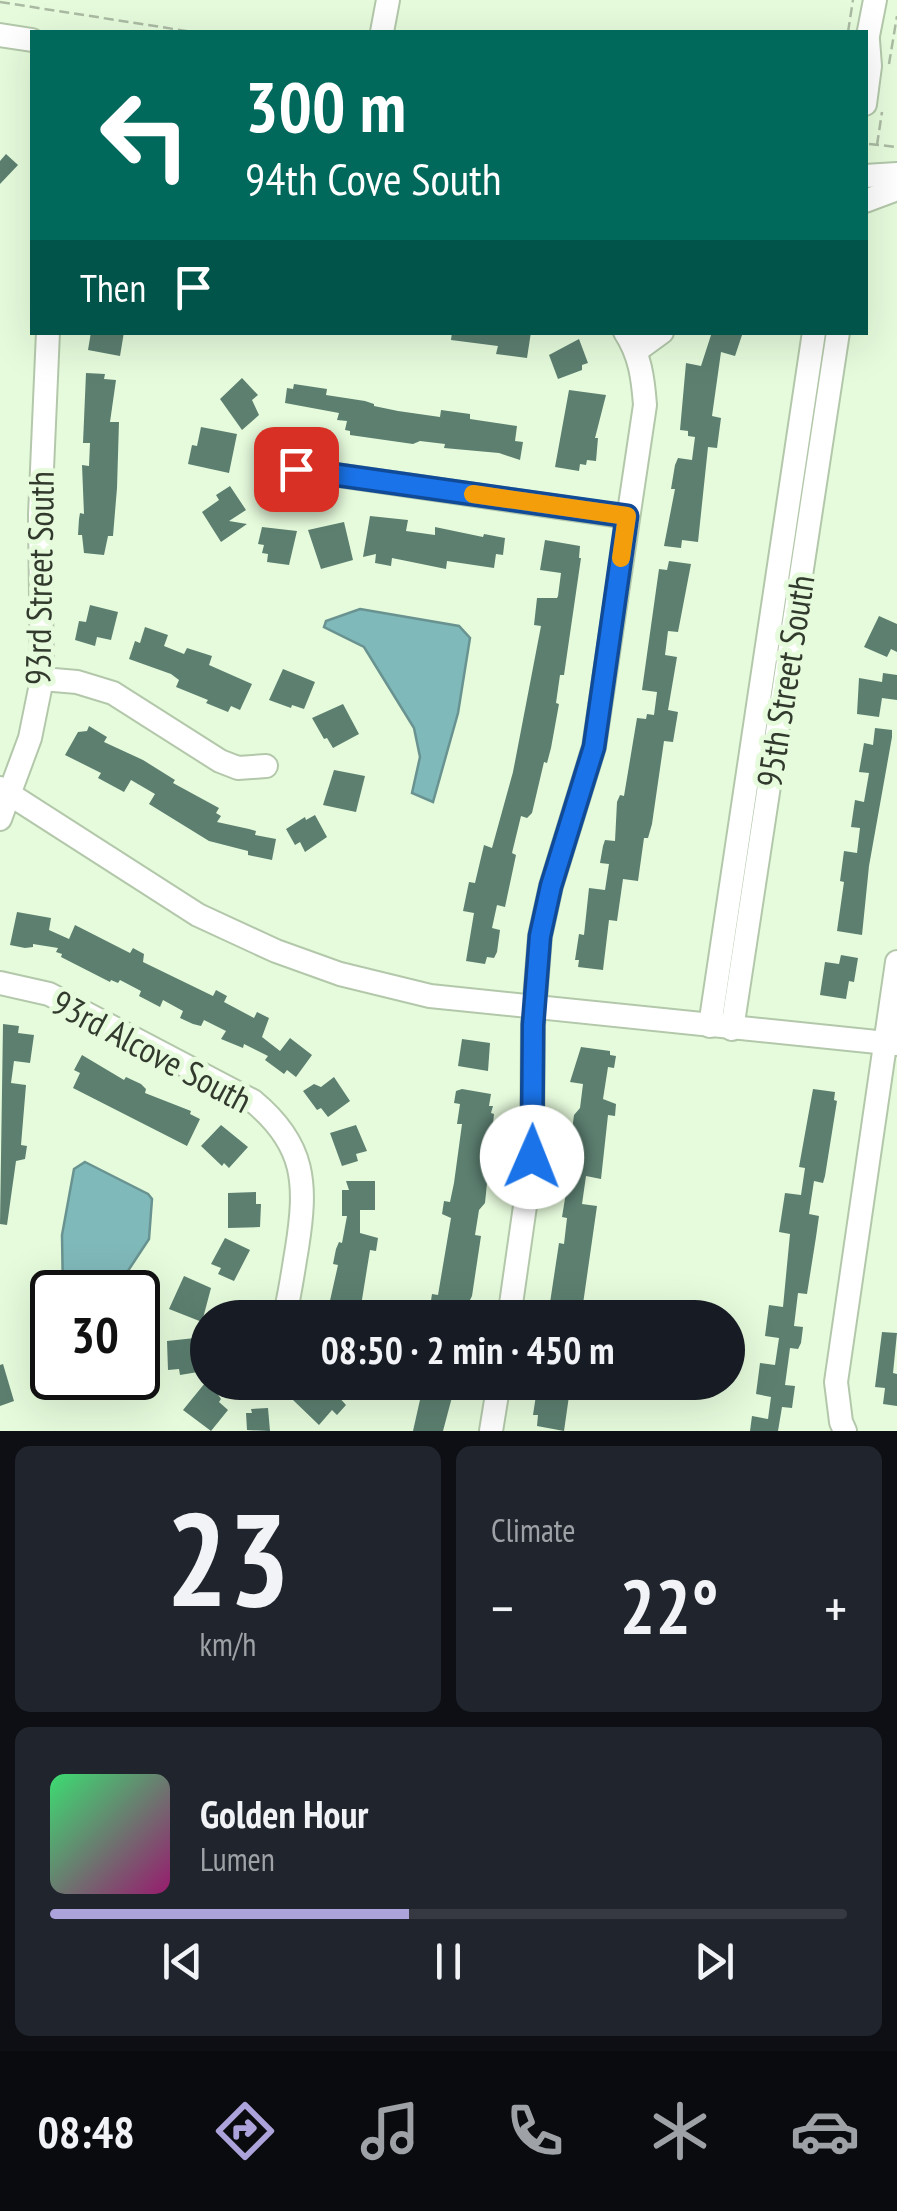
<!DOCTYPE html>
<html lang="en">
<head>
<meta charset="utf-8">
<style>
	:root { --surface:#171b24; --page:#20242c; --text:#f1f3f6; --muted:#9ea1a6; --line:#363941; --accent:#ada3db }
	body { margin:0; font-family:"PT Sans Narrow",sans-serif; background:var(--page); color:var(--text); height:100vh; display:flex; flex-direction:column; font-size:38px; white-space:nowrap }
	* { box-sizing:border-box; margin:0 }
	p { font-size:32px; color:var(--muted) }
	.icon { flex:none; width:55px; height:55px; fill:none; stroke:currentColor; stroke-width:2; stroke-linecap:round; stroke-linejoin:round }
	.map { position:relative; height:1431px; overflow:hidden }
	.panel { display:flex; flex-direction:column; gap:15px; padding:15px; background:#0d0f14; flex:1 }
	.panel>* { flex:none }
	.guide { position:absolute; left:30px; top:30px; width:838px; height:305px; border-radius:0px; box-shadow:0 10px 40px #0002; background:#00695c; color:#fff; overflow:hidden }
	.speed { position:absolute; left:30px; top:1270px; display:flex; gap:20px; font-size:50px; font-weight:700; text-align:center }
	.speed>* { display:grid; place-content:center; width:130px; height:130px; border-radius:50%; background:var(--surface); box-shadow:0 10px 40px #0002; line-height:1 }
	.speed .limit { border:5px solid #111; border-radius:15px; background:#fff; color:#111 }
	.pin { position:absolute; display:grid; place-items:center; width:85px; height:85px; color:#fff; margin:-42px; border-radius:20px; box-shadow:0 5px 15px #0006 }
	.me { position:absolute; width:110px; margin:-55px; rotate:1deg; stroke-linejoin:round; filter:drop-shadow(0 0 8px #0008) }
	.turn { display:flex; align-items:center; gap:35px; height:210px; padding:0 50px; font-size:45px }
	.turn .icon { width:130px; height:130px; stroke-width:2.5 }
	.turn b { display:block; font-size:70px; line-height:85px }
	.then { display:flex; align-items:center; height:95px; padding:0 50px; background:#0003; gap:20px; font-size:38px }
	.big { font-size:75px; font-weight:700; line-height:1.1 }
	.panel .widget { flex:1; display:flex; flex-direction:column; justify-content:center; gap:15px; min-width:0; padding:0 35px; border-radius:15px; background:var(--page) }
	.panel .dial { align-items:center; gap:0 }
	.dial b { font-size:130px; line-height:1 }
	.song { display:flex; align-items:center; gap:30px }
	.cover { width:120px; height:120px; border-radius:15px; background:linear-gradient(135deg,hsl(140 70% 55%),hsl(320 70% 35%)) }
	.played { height:10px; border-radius:5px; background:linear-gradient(90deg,var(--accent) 45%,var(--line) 45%) }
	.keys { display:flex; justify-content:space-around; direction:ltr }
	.heat { display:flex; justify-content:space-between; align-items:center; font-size:55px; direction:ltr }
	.panel .tiles { flex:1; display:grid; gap:15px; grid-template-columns:1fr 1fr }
	.widget:last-child { grid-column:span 2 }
	.trip { position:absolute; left:190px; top:1300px; width:555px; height:100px; border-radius:50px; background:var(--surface); box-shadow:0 10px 40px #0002; font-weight:700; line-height:100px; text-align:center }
	.menu { display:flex; height:160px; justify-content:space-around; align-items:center; background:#090b0e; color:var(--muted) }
	.menu .icon { width:70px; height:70px }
	.menu .selected { color:var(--accent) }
	.menu b { font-size:45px; color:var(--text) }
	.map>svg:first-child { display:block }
	.water { fill:#80b9ba; stroke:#699390; stroke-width:2.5 }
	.building { fill:#5c7f70 }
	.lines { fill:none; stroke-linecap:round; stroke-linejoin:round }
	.minor-casing { stroke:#b3c8aa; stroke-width:26 }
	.path { stroke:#abbba3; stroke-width:2.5; stroke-dasharray:10 5; stroke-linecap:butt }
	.minor { stroke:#fff; stroke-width:22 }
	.route-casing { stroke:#114b97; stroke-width:25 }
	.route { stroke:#1a73e8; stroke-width:18 }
	.slow { stroke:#f59e0b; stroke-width:18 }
	.labels { text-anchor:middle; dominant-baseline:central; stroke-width:10; stroke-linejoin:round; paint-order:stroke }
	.street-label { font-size:35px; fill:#323a2e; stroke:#e6fbdc }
</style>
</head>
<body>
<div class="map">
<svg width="897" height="1431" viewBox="0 0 897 1431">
	<rect width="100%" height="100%" fill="#e6fbdc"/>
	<g class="water">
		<polygon points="360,609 459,626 470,638 458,713 433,802 412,793 420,757 414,728 364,647 324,627 326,621"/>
		<polygon points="85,1162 148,1194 152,1199 149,1239 114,1292 63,1292 62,1235 74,1169"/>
	</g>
	<g class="building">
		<polygon points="6,154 18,165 0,184 0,161"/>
		<polygon points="91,332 124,332 120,356 88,350"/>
		<polygon points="452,332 531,332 527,358 496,354 498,346 451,340"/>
		<polygon points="712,332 743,332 735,356 721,352 712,416 721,418 717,448 708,447 698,542 682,540 681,548 664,546 675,489 671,489 675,465 678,458 692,460 695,437 688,436 688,431 680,430 686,363 701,366"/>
		<polygon points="579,339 588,363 582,365 582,370 558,379 549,355"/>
		<polygon points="86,373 105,374 104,379 116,380 110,422 119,422 117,488 113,536 108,536 104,555 84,553 82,535 78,535 79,519 80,513 84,514 82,465 89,466 90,443 83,443"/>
		<polygon points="242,378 258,395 252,400 259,415 242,430 220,399"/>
		<polygon points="294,384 327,389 326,395 365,401 374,404 374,406 398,411 440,417 441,410 470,414 470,419 517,426 515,441 523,442 520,460 499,453 444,448 445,444 420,441 413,444 350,435 350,431 345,430 347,421 337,420 339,413 285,403 287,388 293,389"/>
		<polygon points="569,390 606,395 595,438 598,438 596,461 587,460 586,465 580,464 579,471 555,467"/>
		<polygon points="201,427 237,434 229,473 188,464 192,445 197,446"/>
		<polygon points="230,486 246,510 229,521 247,524 221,542 202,512 219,500 216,495"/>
		<polygon points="370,516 408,520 406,531 435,535 435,527 483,537 484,534 505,538 503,555 496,554 494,568 447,561 446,569 392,558 391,566 375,563 376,554 363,557"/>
		<polygon points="344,522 353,560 321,569 308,530"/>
		<polygon points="262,527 297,531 289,565 267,562 268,554 262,553 264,545 258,544"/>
		<polygon points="545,540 580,546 579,558 581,558 564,675 560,675 556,703 559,704 551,748 547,763 544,762 532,813 527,818 521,816 512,853 516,855 505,907 497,905 492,928 500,930 497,952 494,958 487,957 485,964 466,961 474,913 463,911 469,882 475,883 484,845 492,848 513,772 541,626 534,625 537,598 557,598 558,596 561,573 540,570"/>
		<polygon points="669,561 691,564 678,632 668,631 665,655 677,657 668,710 678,712 673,742 664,741 652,824 648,838 644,838 638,881 623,879 617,921 609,920 603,970 578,967 579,960 575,960 579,934 584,935 589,888 605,890 609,864 600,863 603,846 605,840 615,841 617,802 620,795 624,796 637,718 646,719 647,714 654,715 657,692 642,690 659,569 667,570"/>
		<polygon points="90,605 118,612 111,640 97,637 95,646 75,640 79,621 86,622"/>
		<polygon points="879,616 897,624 897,652 891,649 887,657 864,647"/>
		<polygon points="145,627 168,635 164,646 184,654 187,648 212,656 209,665 252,684 240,710 231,706 228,712 206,703 208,700 176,687 179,680 171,674 129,659 135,641 140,643"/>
		<polygon points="283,669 315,682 304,709 292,705 291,708 269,700"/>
		<polygon points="883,673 897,675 897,700 882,698 879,717 857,714 859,678 882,682"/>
		<polygon points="343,704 359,734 333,748 327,738 324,739 312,718"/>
		<polygon points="89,726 107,737 104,742 143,760 175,780 173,783 219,808 216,813 221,816 217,822 249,829 256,831 255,835 276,839 272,860 248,855 248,851 209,841 149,804 155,794 131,780 124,792 98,778 101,773 65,755 78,732 87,731"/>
		<polygon points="875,728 892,730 892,737 869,866 862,935 837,931 844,882 840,881 844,851 857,853 860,828 851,827 855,800 864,802 869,773 859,772 864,743 873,745"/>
		<polygon points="334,770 365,776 356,812 323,805"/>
		<polygon points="315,815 327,837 305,852 300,842 295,845 286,829 305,817 306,820"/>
		<polygon points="17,912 51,918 49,930 69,939 75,925 130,953 133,948 144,954 143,962 213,996 216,990 227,996 224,1002 254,1018 257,1012 269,1018 262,1037 280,1051 290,1038 312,1055 296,1077 287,1070 284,1074 265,1060 268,1056 244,1044 243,1048 221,1039 226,1031 204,1020 201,1026 193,1024 180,1018 183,1011 163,1000 160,1007 139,996 141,991 120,980 118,983 111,980 110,982 61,957 62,954 56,952 58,948 33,944 33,947 25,948 10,945"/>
		<polygon points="841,955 858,958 854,982 849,981 846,999 820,995 825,962 839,964"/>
		<polygon points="3,1024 19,1026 18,1033 34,1035 30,1063 14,1061 11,1083 26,1085 21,1145 27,1146 25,1159 16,1161 7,1225 0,1224"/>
		<polygon points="462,1039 490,1043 488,1071 458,1066"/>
		<polygon points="581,1047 610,1051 610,1055 616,1056 614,1068 608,1067 603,1099 616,1104 615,1116 608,1115 601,1179 586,1176 582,1204 597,1206 581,1318 552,1318 548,1316 559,1243 564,1244 567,1218 562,1217 576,1131 572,1130 574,1115 580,1108 583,1084 570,1082"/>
		<polygon points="82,1055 124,1080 126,1077 141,1084 146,1089 145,1093 191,1111 190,1114 200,1119 187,1146 73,1088 80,1073 74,1070"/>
		<polygon points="334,1077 350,1101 328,1117 321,1108 317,1110 303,1091 314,1084 321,1087"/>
		<polygon points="462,1089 491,1094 489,1106 493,1106 491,1113 494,1114 485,1203 479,1210 475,1235 481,1236 472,1296 469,1302 466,1302 464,1314 430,1307 432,1294 438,1295 451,1218 442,1214 444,1201 450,1202 454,1183 462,1124 457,1124 460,1104 454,1103 456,1091"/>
		<polygon points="813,1089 835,1092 834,1100 837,1101 825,1176 823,1183 814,1181 809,1214 819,1216 816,1237 807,1294 798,1293 794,1326 803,1327 801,1343 798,1349 790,1348 785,1385 795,1386 792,1408 782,1407 778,1431 750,1431 752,1416 768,1419 771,1397 756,1394 760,1363 775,1365 779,1338 765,1336 769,1305 783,1307 790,1234 779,1232 785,1193 801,1195 805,1168 799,1167"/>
		<polygon points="221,1125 248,1147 229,1168 224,1163 222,1166 201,1146"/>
		<polygon points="356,1125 367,1151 356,1154 358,1161 342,1166 330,1133"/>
		<polygon points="346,1181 375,1181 375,1210 360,1210 360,1233 378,1238 376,1251 370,1250 360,1312 345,1309 344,1316 327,1314 338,1265 333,1264 336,1249 339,1242 342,1243 347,1216 342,1216 342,1190 349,1190"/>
		<polygon points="256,1192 256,1204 261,1204 260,1227 228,1228 228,1193"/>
		<polygon points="225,1238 250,1250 234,1281 218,1274 221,1268 211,1264"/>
		<polygon points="184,1276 211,1288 202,1322 169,1309"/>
		<polygon points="882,1332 897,1333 893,1373 897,1374 897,1406 883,1404 885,1388 875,1387"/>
		<polygon points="195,1338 198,1372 180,1375 179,1369 168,1370 167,1341"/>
		<polygon points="3,1364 14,1401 0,1406 0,1365"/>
		<polygon points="319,1382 325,1382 346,1405 337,1415 332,1410 319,1425 293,1400 303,1389 306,1391 311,1386 314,1388"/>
		<polygon points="424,1382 456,1382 443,1431 413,1431"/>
		<polygon points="538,1382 571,1382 564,1431 537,1426 538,1415 533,1415"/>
		<polygon points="205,1383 217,1393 221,1399 219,1402 228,1410 211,1431 183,1410"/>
		<polygon points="268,1408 270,1431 247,1430 246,1413 252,1413 251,1409"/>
	</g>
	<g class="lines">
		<defs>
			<g id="minor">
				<polyline points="382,32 388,0"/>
				<polyline points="0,35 32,40"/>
				<polyline points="865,51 875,0"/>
				<polyline points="865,104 870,66 868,40"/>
				<polyline points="865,176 897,174"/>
				<polyline points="865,201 897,189"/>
				<polyline points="636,351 662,332"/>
				<polyline points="296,469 627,517"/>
				<polyline points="42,679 77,682 113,693 220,761 238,768 266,766"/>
				<polyline points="0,788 198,915 276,951 340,974 430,996 897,1044"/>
				<polyline points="0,819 30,738 42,679 40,515 48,332"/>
				<path d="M0,983l49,11 204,107c53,44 54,83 44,147 -4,23 -7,47 -13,70"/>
				<polyline points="710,1026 814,332"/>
				<polyline points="732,1029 838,332"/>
				<path d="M509,1318l23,-161 1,-132 7,-89 11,-50 43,-139 51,-342c-2,-27 -5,-50 -20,-73"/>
				<polyline points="491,1431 499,1382"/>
				<polyline points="845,1431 841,1422 836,1382 897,962"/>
			</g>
		</defs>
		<use href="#minor" class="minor-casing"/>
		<g class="path">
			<polyline points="0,2 193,32"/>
			<polyline points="848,32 853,0"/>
			<polyline points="889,64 897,16"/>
			<polyline points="869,144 897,147"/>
			<polyline points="877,145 882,112"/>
		</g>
		<use href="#minor" class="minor"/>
	</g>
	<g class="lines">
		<defs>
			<polyline id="route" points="296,469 627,516 594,747 551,886 540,936 533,1025 532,1157"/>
		</defs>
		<use href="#route" class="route-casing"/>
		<use href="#route" class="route"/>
		<polyline class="slow" points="473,494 627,516 621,558"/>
	</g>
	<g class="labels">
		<g class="street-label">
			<text transform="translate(39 578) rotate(-89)">93rd Street South</text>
			<text transform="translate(785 681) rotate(-81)">95th Street South</text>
			<text transform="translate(152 1051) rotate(28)">93rd Alcove South</text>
		</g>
	</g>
</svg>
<div class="speed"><div class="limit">30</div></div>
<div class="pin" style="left:296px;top:469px;background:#d93025"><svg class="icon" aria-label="arrive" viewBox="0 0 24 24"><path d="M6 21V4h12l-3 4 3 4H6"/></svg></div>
<svg class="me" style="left:532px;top:1157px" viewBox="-20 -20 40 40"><circle r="19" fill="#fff"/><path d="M0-13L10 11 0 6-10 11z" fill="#1a73e8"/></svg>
<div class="trip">08:50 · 2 min · 450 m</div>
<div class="guide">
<div class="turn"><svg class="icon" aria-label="left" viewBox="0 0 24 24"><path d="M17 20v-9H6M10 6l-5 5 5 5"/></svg><div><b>300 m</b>94th Cove South</div></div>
<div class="then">Then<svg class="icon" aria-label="arrive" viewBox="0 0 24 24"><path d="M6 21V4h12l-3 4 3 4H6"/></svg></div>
</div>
</div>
<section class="panel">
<div class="tiles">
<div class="widget dial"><b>23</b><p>km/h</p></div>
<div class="widget"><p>Climate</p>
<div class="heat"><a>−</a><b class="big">22°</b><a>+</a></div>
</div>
<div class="widget">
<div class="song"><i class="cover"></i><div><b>Golden Hour</b><p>Lumen</p></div></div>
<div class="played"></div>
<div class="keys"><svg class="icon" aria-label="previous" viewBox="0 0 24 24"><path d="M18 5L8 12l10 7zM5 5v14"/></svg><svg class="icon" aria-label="pause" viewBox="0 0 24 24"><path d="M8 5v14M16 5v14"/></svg><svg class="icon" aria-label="next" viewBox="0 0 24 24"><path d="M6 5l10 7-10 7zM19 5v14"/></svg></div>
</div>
</div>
</section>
<nav class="menu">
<b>08:48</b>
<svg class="icon selected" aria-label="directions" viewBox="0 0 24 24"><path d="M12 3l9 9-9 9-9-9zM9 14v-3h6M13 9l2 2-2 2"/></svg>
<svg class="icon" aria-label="music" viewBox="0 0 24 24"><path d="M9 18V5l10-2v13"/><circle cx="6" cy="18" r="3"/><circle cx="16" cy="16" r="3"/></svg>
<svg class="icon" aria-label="phone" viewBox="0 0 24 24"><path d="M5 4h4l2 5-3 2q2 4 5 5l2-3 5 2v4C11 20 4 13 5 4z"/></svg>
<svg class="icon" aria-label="climate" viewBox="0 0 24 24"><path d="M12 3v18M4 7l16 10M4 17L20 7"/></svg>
<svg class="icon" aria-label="car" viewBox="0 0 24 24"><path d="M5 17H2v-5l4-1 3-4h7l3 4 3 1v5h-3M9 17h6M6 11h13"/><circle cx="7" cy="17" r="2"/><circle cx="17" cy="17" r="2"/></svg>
</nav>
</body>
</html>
